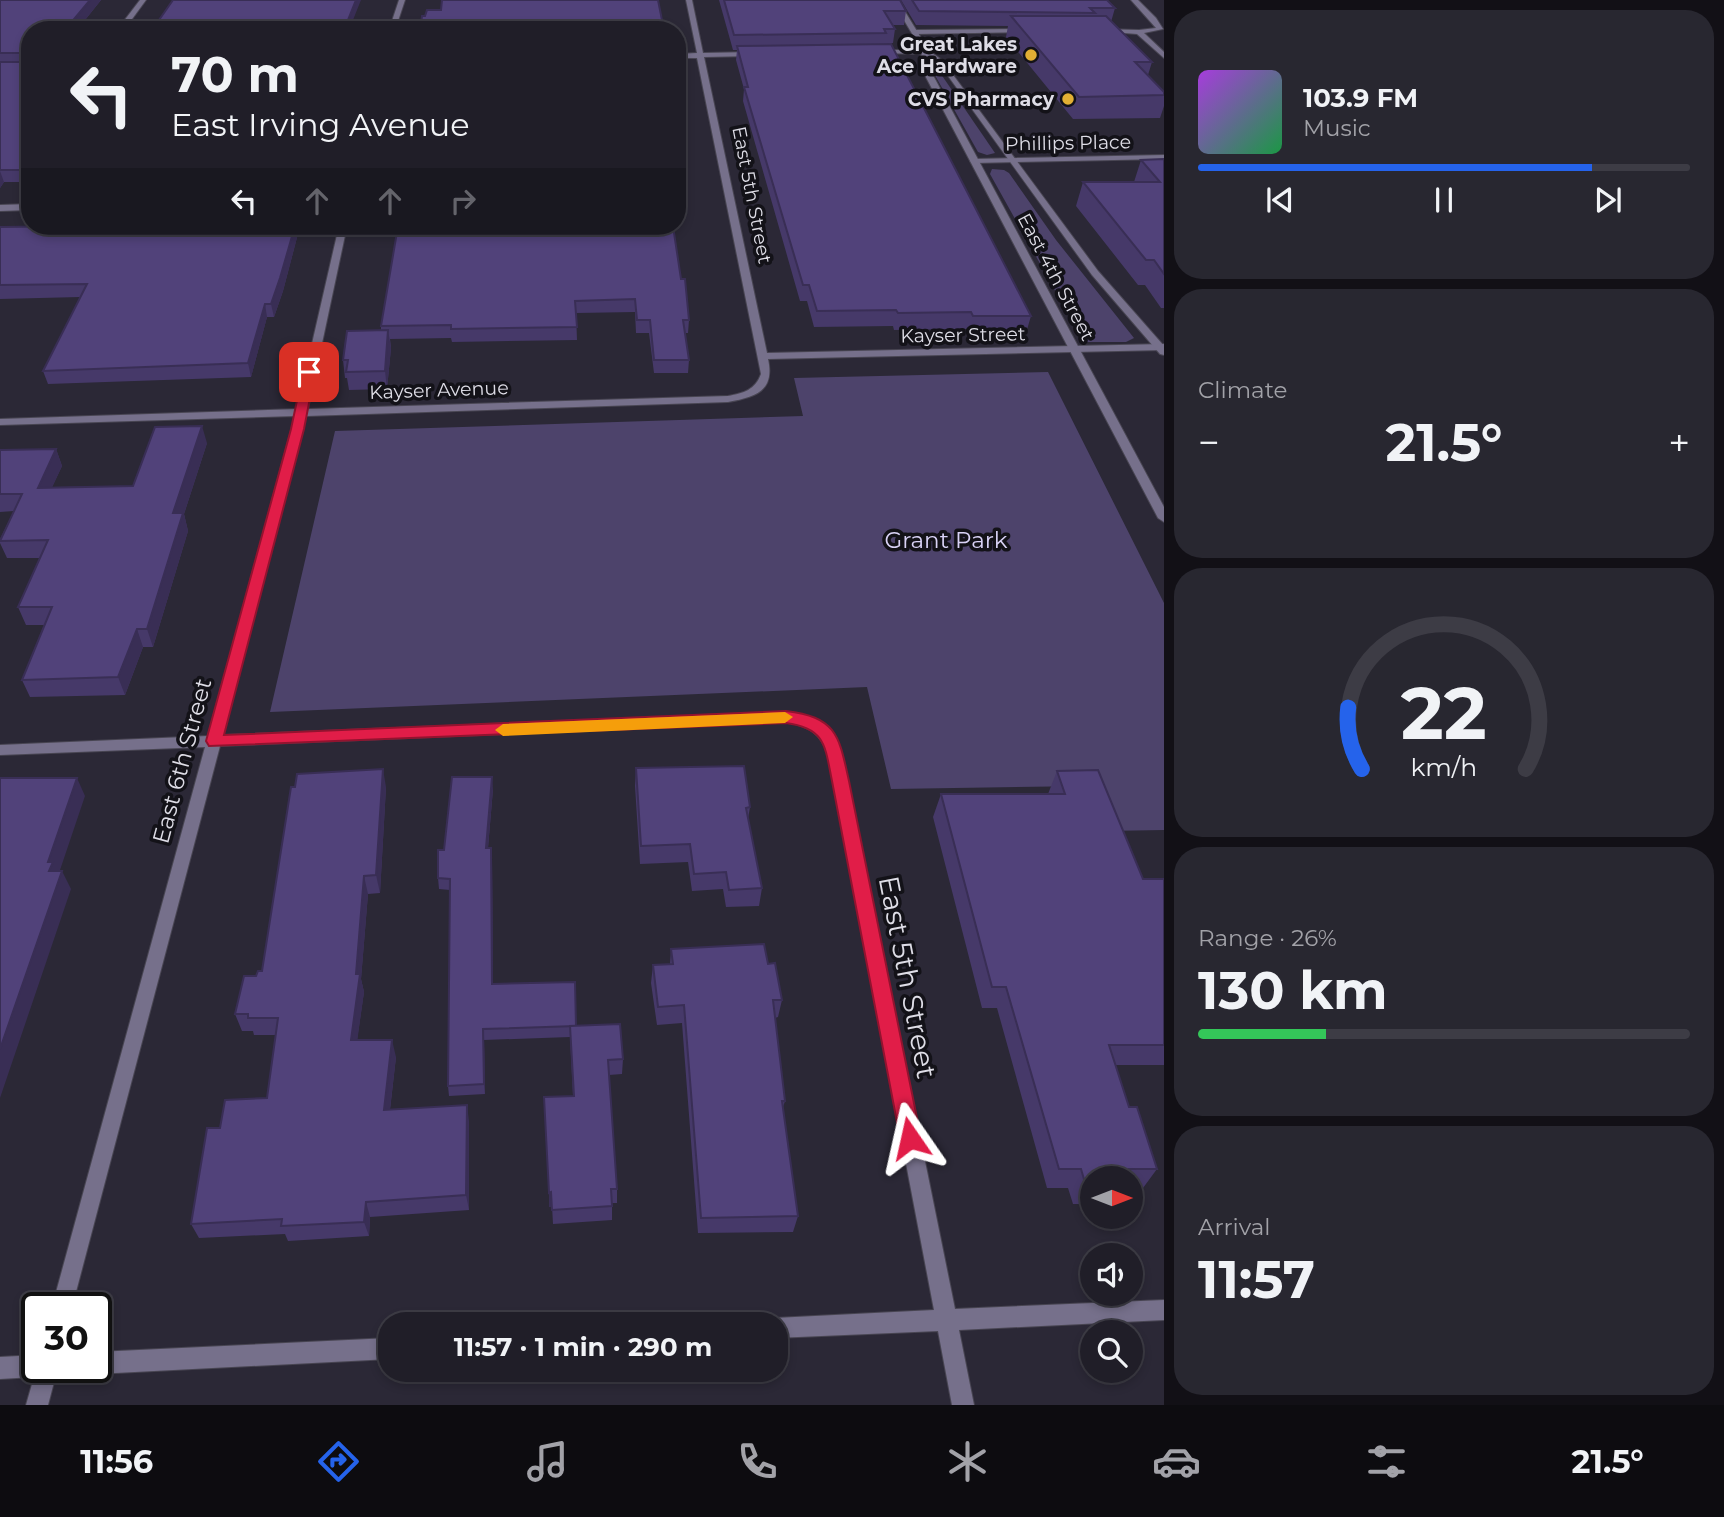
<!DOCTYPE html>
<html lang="en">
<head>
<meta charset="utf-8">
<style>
	:root { --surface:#201e28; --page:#282730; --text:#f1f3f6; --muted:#a2a2a8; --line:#3d3c45; --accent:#2563eb }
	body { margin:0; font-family:Montserrat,sans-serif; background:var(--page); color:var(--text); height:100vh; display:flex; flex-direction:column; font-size:26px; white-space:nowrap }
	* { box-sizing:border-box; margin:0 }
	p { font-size:23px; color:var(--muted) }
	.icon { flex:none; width:38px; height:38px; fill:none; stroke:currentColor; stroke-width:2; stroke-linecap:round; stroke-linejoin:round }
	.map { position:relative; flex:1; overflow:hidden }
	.sheet { display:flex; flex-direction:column; gap:10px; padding:10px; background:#121016; width:560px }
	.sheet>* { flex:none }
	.guide { position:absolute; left:21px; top:21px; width:665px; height:214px; border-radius:28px; box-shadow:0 4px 10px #0003,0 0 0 2px var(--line); background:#201e28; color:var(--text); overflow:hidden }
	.needle { width:46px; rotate:90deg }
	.buttons { position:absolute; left:1080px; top:1166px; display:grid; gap:14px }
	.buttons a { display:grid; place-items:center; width:63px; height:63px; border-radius:50%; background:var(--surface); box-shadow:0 4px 10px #0003,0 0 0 2px var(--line); font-size:35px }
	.speed { position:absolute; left:21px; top:1292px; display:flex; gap:14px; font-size:35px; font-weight:700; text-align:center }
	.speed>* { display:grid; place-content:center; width:91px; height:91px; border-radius:50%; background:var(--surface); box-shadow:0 4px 10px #0003,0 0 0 2px var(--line); line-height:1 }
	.speed .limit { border:4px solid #111; border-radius:10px; background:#fff; color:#111 }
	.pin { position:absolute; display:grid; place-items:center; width:60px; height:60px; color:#fff; margin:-30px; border-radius:14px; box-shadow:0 4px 10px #0006 }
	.me { position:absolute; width:77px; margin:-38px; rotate:349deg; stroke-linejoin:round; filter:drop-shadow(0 0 5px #0008) }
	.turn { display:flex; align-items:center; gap:24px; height:147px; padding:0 35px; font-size:32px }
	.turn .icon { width:91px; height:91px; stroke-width:2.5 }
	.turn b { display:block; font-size:49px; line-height:60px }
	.lanes { display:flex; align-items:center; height:66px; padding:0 35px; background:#0003; justify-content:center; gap:35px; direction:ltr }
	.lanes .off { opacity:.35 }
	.big { font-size:52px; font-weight:700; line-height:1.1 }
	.sheet .card { flex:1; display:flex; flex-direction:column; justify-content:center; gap:10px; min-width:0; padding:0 24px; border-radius:28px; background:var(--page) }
	.sheet .dial { align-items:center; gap:0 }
	.dial svg { height:182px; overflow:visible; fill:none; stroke:var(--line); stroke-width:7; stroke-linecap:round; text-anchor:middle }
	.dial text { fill:var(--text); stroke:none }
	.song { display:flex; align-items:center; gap:21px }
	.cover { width:84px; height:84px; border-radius:10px; background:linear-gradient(135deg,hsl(280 70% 55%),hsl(140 70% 35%)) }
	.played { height:7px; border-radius:4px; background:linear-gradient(90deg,var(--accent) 80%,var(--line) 80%) }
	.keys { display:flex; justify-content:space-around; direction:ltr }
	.heat { display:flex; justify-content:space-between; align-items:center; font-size:38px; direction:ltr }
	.charge { height:10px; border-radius:5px; background:linear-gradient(90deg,#34c759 26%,var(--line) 0) }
	.trip { position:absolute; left:378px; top:1312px; width:410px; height:70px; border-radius:28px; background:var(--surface); box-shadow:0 4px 10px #0003,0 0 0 2px var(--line); font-weight:700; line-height:70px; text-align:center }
	.dock { display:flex; height:112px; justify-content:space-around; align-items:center; background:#0d0c10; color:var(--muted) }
	.dock .icon { width:49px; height:49px }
	.dock .current { color:var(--accent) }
	.dock b { font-size:32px; color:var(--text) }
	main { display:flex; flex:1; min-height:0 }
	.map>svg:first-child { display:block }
	.green { fill:#4d436b }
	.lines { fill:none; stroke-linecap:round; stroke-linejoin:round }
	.minor-casing { stroke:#484552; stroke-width:2 }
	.tertiary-casing { stroke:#484552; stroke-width:2 }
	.minor { fill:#76708b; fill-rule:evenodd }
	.tertiary { fill:#76708b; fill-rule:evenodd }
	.wall { fill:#463969 }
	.shaded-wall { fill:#392e55 }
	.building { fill:#51427a; stroke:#392e55; stroke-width:2 }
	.route { fill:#e11d48; stroke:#92132f; stroke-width:2 }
	.slow { fill:#f59e0b }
	.poi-dot { fill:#e2af34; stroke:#131218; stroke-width:2.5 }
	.labels { text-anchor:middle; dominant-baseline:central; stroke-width:7; stroke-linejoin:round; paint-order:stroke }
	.far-poi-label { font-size:19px; font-weight:bold; fill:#dedde6; stroke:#131218; text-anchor:end }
	.far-street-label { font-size:19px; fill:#dedde6; stroke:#131218 }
	.park-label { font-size:23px; fill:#dad3f7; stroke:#131218 }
	.street-label { font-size:23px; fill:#dedde6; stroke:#131218 }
	.near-street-label { font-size:28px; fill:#dedde6; stroke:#131218 }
</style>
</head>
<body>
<main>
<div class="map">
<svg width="1164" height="1405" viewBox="0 0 1164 1405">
	<rect width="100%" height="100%" fill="#2b2836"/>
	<g class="green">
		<polygon points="927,61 932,61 995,153 987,155 978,152"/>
		<polygon points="992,169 1004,170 1009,173 1056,240 1134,338 1126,342 1087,342 1081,337 990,174"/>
		<polygon points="1048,372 1164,603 1164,830 1105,831 1087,786 891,789 867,687 270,712 335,431 803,416 794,378"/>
	</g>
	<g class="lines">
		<defs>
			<g id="minor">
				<polygon points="140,0 146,0 124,30 117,30"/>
				<polygon points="399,0 405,0 395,30 389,30"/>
				<path d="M686,0h6l11,53 50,-1 3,2 -3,2 -49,1 63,296 397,-9v6l-396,9c7,32 -12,38 -40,43l-422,14 -83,319 563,-23c38,7 50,17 59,55l110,542 209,-9v20l-205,10 15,75h-22l-14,-74 -163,7v-13h-9l2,-4 7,-3 159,-8 -106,-555c-7,-22 -20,-29 -42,-33l-566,24 -148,561h-20l153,-560 -205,8v-10l208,-9 87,-320 -295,9v-6l297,-10 42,-183h8l-39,183 420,-13c16,-3 27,-6 33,-22l-64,-316h-20v-4l20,-1z"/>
				<polygon points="1131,0 1138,0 1156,18 1163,29 1144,33 1164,52 1164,58 1137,34 1099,31 1102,29 1139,30 1156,28"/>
				<polygon points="1026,29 1028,32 915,34 912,32 915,30"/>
				<polygon points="879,50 926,50 929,52 926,54 877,53"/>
				<polygon points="1164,155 1164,159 974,163 970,161 974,159"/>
				<polygon points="30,204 30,210 0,211 0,205"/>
				<polygon points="390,1338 390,1359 96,1374 88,1371 87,1367 96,1367 96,1352"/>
				<polygon points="37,1355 37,1367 58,1367 48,1405 26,1405 34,1377 0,1379 0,1357"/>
			</g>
			<polygon id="tertiary" points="892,0 898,0 929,51 942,60 1098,271 1164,346 1164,355 1160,354 1092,275 938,62 927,56 927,64 1164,507 1164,522 1158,518 919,64 919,59 923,52"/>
		</defs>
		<use href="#minor" class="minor-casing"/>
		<use href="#tertiary" class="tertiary-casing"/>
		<use href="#minor" class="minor"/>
		<use href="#tertiary" class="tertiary"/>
	</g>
	<g class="wall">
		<polygon points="0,0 101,0 77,30 30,30 30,182 4,182 0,188"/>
		<polygon points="719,0 900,0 906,11 904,25 893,25 895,29 893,43 885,44 1031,316 1026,333 969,333 967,329 894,330 893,326 814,327 807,301 800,301 743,101 744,89 736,60 737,50 733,50"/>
		<polygon points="901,0 1107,0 1115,8 1111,22 1152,62 1148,75 1164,92 1164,106 1160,118 1073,119 1006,37 1008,26 916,25"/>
		<polygon points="1164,159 1164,308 1161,308 1145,285 1138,285 1076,206 1083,182 1134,182 1141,160"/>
		<polygon points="83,226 300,226 283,291 274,317 267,317 251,377 48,384 43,371 80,297 0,299 0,227"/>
		<polygon points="681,279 689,320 688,333 685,333 689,360 688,373 654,373 649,333 636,333 635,312 576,313 577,340 452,342 451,338 390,339 391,348 387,389 349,390 347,378 345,378 343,360 381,330 381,326"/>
		<polygon points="207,443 184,514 188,531 153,647 143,647 125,695 30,697 22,680 44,625 26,625 18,607 40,558 7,558 0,543 0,539 14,511 0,512 0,450 56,449 62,466 52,487 133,486"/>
		<polygon points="636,768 750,807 748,819 762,888 759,906 726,907 723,889 692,891 688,862 640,864 635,786"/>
		<polygon points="1057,771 1143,879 1164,879 1164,1065 1115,1065 1129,1107 1157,1169 1143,1188 1134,1188 1130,1192 1130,1178 1092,1178 1092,1204 1073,1204 1068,1188 1047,1188 997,1008 982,1008 933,817 941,794 1048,794"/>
		<polygon points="295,787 386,787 380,893 368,894 361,979 364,992 357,1040 396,1057 390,1110 469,1121 469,1210 370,1217 369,1236 288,1241 285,1234 199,1238 191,1224 220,1128 267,1098 276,1035 254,1035 253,1031 242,1031 235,1014 256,976 262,971"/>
		<polygon points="493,789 488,848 491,848 492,859 493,984 576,1026 623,1059 622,1074 609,1075 617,1189 617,1203 612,1203 612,1220 553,1224 552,1206 549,1207 573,1096 570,1037 484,1040 485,1094 449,1096 448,1086 450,890 439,889 438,878 444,850"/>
		<polygon points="671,949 768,964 782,1000 778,1017 775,1018 785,1101 783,1107 798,1216 793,1232 698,1233 682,1023 657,1025 651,983 653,965 670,964"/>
	</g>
	<g class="shaded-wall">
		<polygon points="90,0 101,0 77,30 65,30"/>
		<polygon points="356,0 361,0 349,30 344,30"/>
		<polygon points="0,171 4,182 0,188"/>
		<polygon points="295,226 300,226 283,291 274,317 271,304"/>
		<polygon points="265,304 267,317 251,377 248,363"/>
		<polygon points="388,330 391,348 387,389 385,371"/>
		<polygon points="202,426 207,443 184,514 188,531 153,647 147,629 173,513"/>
		<polygon points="56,449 62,466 44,505 38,488"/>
		<polygon points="137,629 143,647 125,695 118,677"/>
		<polygon points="383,769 386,787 380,893 376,875"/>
		<polygon points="492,777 493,789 487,859 486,848"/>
		<polygon points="77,778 85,796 59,873 62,871 71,889 0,1098 0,1049 49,871 48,862"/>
		<polygon points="491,848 492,859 493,995 492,984"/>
		<polygon points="364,876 368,894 361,979 364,992 355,1057 351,1040"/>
		<polygon points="483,1029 484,1040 485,1094 484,1084"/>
		<polygon points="392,1040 396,1057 388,1126 384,1110"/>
		<polygon points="467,1105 469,1121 469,1210 466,1195"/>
		<polygon points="551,1192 552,1206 549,1207 549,1193"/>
		<polygon points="366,1202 370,1217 369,1236 364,1222"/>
	</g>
	<g class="building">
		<polygon points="0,0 90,0 65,30 30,30 30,170 0,170 0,62 27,62 29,55 27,53 0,53"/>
		<polygon points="173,0 356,0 344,30 152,30"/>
		<polygon points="442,0 658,0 664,30 420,30 422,16 425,16 427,10 441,10"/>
		<polygon points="724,0 900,0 906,11 884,11 895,29 884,29 886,33 734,35"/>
		<polygon points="912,0 1107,0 1115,8 1090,8 1095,13 919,11"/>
		<polygon points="1011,16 1106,16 1152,62 1135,62 1164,92 1164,95 1079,97"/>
		<polygon points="891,44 1031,316 973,316 971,312 898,313 896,310 817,311 809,285 803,285 744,87 748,87 737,46"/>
		<polygon points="1164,159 1164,274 1154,260 1146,260 1083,182 1160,182 1141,160"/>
		<polygon points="83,226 295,226 280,278 271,304 265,304 248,363 43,371 87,284 0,285 0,227"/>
		<polygon points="398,226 673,226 681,279 685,279 689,320 683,320 689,360 654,360 650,320 637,320 635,299 575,301 577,327 451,329 451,325 381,326"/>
		<polygon points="388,330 385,371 346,372 348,360 343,360 347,331"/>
		<polygon points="202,426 173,513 183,513 147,629 137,629 118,677 22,680 52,607 18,607 48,540 0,541 22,494 0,494 0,450 56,449 38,488 133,486 155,427"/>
		<polygon points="744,766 750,807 746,808 762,888 729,890 726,872 694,874 690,844 641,846 636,768"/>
		<polygon points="383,769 376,875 364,876 356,974 360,974 351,1040 392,1040 384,1110 467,1105 466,1195 366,1202 364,1222 281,1226 282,1219 191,1224 207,1128 220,1128 225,1100 267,1098 278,1018 248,1018 248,1014 235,1014 244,976 256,976 258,971 262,971 291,787 295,787 297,774"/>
		<polygon points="1098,770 1143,879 1164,879 1164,1045 1109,1045 1129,1107 1137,1107 1157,1169 1129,1169 1135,1186 1130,1186 1130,1178 1092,1178 1092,1186 1086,1186 1081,1169 1059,1169 1006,987 992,987 941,794 1065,794 1057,771"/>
		<polygon points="452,777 492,777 486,848 491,848 492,984 575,982 576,1026 483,1029 484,1084 448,1086 450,879 438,878 438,850 444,850"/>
		<polygon points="0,778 77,778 48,862 53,862 49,871 62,871 0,1049"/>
		<polygon points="764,944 768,964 775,963 782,1000 773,1000 785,1101 782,1101 798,1216 701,1218 684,1005 658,1007 653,965 673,964 671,949"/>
		<polygon points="620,1024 623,1059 608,1060 617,1189 611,1189 612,1206 552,1210 551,1192 549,1193 544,1097 574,1096 570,1026"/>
	</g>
	<path class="route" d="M309,368l6,4 -11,57 -80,306 562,-24c51,6 53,25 63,70l72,357 -3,7 -8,3 -7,-3 -3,-7 -68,-357c-7,-34 -6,-53 -46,-58l-577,23 -3,-5 85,-312 12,-57z"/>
	<polygon class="slow" points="785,712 793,717 785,723 503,736 495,730 503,724"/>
	<g class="poi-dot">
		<circle cx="1031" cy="55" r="7"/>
		<circle cx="1068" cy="99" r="7"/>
	</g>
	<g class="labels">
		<g class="far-poi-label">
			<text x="1017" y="44">Great Lakes<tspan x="1017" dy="22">Ace Hardware</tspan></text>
			<text x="1054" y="99">CVS Pharmacy</text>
		</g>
		<g class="far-street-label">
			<text transform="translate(1068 143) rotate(-1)">Phillips Place</text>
			<text transform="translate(752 195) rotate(79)">East 5th Street</text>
			<text transform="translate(1056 277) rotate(62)">East 4th Street</text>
			<text transform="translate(963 335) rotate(-1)">Kayser Street</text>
			<text transform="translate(439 390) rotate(-2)">Kayser Avenue</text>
		</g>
		<g class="park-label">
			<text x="946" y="540">Grant Park</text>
		</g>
		<g class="street-label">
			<text transform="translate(182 761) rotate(-75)">East 6th Street</text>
		</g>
		<g class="near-street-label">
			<text transform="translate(908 977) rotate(79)">East 5th Street</text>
		</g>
	</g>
</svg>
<div class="buttons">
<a><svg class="needle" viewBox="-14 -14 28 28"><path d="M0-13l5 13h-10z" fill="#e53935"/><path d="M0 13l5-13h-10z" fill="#a2a2a8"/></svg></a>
<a><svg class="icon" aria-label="sound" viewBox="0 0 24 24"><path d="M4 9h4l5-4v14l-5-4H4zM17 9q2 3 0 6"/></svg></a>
<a><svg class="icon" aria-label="search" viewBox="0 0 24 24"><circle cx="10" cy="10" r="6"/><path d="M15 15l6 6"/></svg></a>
</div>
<div class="speed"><div class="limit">30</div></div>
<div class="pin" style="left:309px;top:372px;background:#d93025"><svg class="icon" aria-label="arrive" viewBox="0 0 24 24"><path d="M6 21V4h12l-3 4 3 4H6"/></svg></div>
<svg class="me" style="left:910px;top:1138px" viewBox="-20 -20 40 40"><path d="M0-17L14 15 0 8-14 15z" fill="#e11d48" stroke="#fff" stroke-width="4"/></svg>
<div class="trip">11:57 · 1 min · 290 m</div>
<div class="guide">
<div class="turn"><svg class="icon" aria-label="left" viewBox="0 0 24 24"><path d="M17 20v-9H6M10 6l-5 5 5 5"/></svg><div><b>70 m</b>East Irving Avenue</div></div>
<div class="lanes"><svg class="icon" aria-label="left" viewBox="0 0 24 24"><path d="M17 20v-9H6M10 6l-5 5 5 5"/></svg><svg class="icon off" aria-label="ahead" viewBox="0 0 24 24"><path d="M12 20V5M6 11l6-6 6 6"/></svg><svg class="icon off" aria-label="ahead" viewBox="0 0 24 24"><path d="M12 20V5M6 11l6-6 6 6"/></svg><svg class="icon off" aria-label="right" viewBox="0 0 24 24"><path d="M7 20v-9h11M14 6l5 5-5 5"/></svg></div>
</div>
</div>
<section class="sheet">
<div class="card">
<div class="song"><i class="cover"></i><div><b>103.9 FM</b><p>Music</p></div></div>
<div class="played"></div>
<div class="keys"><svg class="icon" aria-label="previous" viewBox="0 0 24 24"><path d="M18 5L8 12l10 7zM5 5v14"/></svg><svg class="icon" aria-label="pause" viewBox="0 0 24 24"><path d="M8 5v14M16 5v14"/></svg><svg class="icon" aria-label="next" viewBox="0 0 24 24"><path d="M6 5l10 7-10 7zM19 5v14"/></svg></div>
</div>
<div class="card"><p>Climate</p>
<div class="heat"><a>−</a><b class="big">21.5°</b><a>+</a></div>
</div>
<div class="card dial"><svg viewBox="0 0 100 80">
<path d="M14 69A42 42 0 1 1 86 69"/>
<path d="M14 69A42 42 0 0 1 8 42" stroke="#2563eb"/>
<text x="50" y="56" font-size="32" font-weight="700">22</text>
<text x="50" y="72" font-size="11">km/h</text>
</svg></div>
<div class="card"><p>Range · 26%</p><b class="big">130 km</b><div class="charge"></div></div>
<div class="card"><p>Arrival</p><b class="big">11:57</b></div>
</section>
</main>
<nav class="dock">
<b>11:56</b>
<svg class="icon current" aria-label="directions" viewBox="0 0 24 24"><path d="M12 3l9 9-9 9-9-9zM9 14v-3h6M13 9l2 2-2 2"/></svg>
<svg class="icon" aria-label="music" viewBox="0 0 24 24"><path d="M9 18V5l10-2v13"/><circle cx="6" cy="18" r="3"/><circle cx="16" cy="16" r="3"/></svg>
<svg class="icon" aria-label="phone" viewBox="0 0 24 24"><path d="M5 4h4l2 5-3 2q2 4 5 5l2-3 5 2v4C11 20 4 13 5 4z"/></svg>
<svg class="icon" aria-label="climate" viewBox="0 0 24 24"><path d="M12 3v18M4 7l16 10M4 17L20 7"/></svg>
<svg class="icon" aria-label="car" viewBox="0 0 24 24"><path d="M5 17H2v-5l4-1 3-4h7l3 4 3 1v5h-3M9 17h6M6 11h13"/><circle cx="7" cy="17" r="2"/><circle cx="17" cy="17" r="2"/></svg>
<svg class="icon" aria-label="filters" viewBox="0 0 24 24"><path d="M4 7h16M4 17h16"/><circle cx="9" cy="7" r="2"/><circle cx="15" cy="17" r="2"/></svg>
<b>21.5°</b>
</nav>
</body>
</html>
